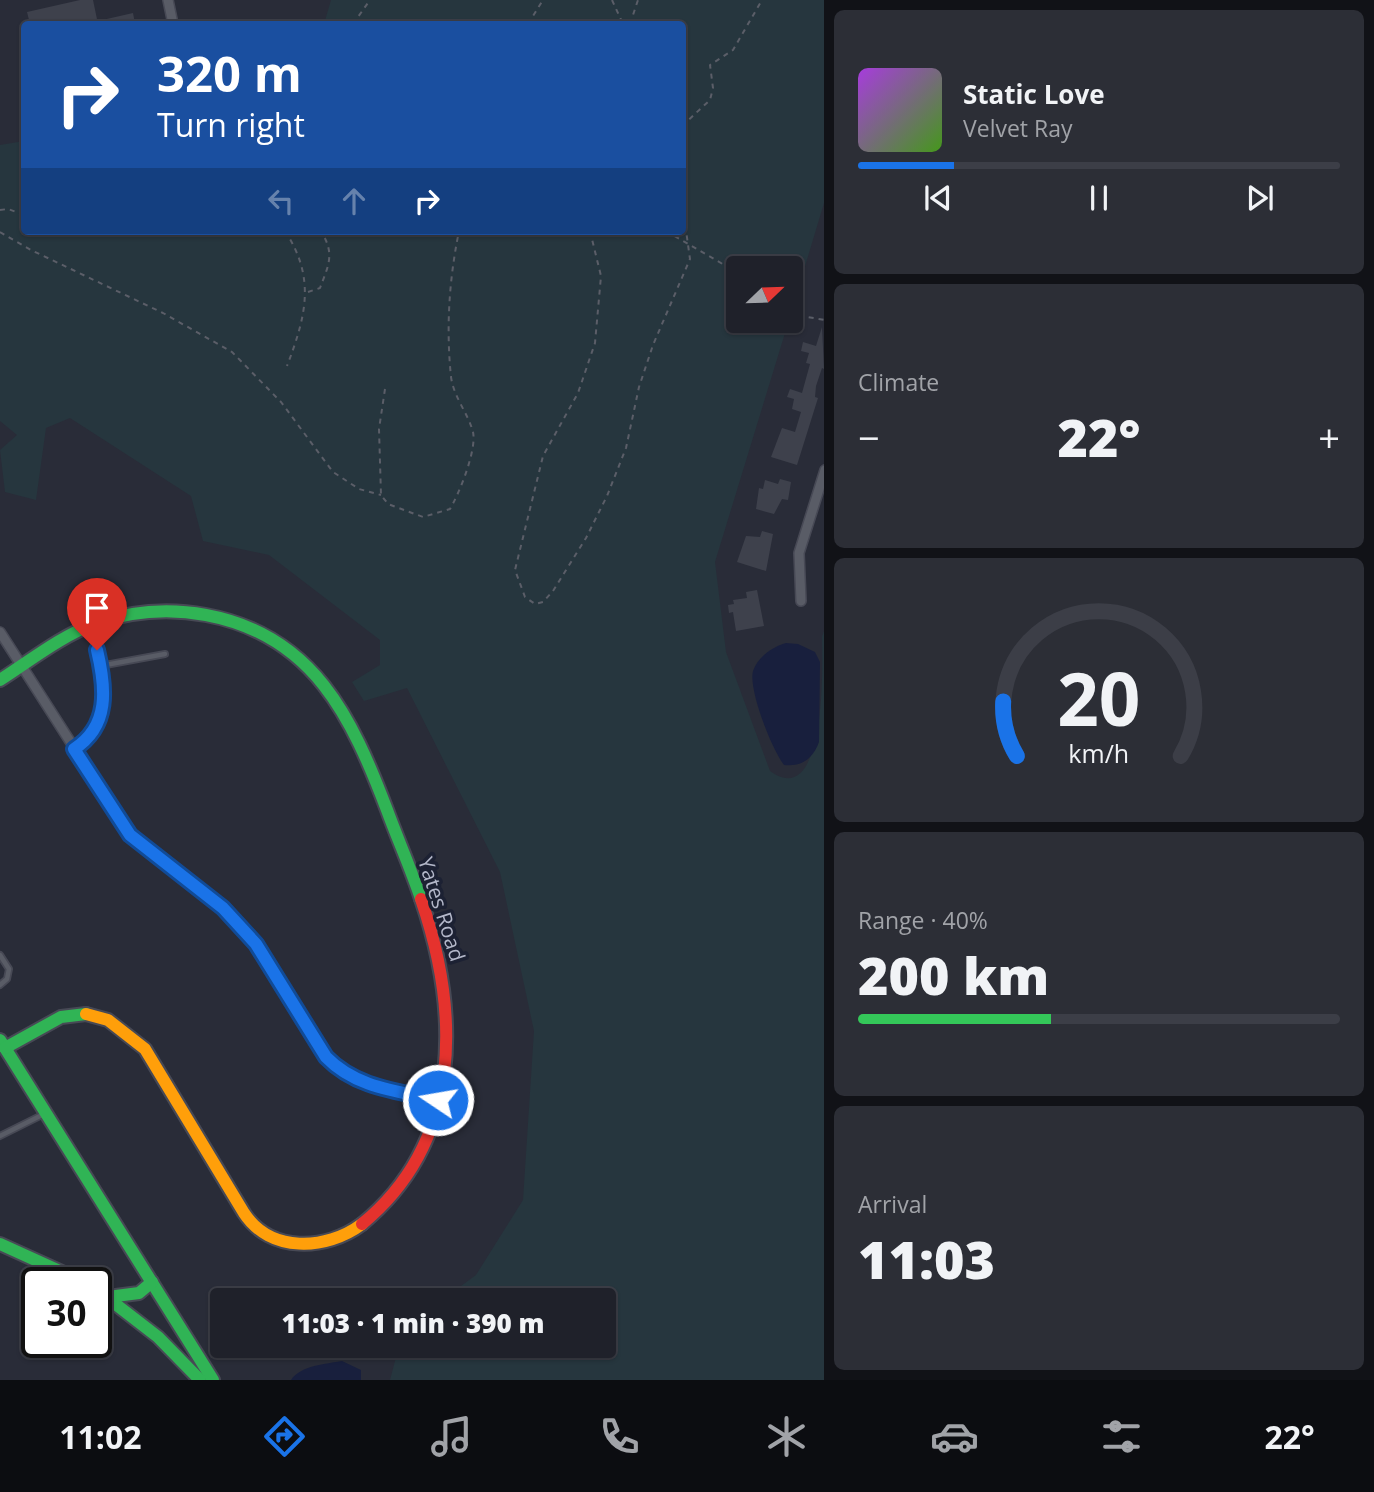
<!DOCTYPE html>
<html lang="en">
<head>
<meta charset="utf-8">
<style>
	:root { --surface:#1f212a; --page:#2c2e36; --text:#f1f3f6; --muted:#a1a3a8; --line:#3c3e47; --accent:#1a73e8 }
	body { margin:0; font-family:"Open Sans",sans-serif; background:var(--page); color:var(--text); height:100vh; display:flex; flex-direction:column; font-size:26px; white-space:nowrap }
	* { box-sizing:border-box; margin:0 }
	p { font-size:23px; color:var(--muted) }
	.icon { flex:none; width:38px; height:38px; fill:none; stroke:currentColor; stroke-width:2; stroke-linecap:round; stroke-linejoin:round }
	.map { position:relative; flex:1; overflow:hidden }
	.sheet { display:flex; flex-direction:column; gap:10px; padding:10px; background:#111217; width:550px }
	.sheet>* { flex:none }
	.banner { position:absolute; left:21px; top:21px; width:665px; height:214px; border-radius:7px; box-shadow:0 2px 5px #0004,0 0 0 2px var(--line); background:#1a4fa0; color:#fff; overflow:hidden }
	.needle { width:46px; rotate:67deg }
	.tools { position:absolute; left:726px; top:256px; display:grid; gap:14px }
	.tools a { display:grid; place-items:center; width:77px; height:77px; border-radius:7px; background:var(--surface); box-shadow:0 2px 5px #0004,0 0 0 2px var(--line); font-size:35px }
	.speed { position:absolute; left:21px; top:1267px; display:flex; gap:14px; font-size:35px; font-weight:700; text-align:center }
	.speed>* { display:grid; place-content:center; width:91px; height:91px; border-radius:50%; background:var(--surface); box-shadow:0 2px 5px #0004,0 0 0 2px var(--line); line-height:1 }
	.speed .limit { border:4px solid #111; border-radius:10px; background:#fff; color:#111 }
	.pin { position:absolute; display:grid; place-items:center; width:60px; height:60px; color:#fff; margin:-72px -30px; border-radius:50% 50% 50% 0; rotate:-45deg; box-shadow:0 0 7px #0007 }
	.pin .icon { rotate:45deg }
	.me { position:absolute; width:77px; margin:-38px; rotate:282deg; stroke-linejoin:round; filter:drop-shadow(0 0 5px #0008) }
	.turn { display:flex; align-items:center; gap:24px; height:147px; padding:0 21px; font-size:32px }
	.turn .icon { width:91px; height:91px; stroke-width:2.5 }
	.turn b { display:block; font-size:49px; line-height:60px }
	.lanes { display:flex; align-items:center; height:66px; padding:0 21px; background:#0003; justify-content:center; gap:35px; direction:ltr }
	.lanes .off { opacity:.35 }
	.big { font-size:52px; font-weight:800; line-height:1.1 }
	.sheet .widget { flex:1; display:flex; flex-direction:column; justify-content:center; gap:10px; min-width:0; padding:0 24px; border-radius:10px; background:var(--page) }
	.sheet .dial { align-items:center; gap:0 }
	.dial svg { height:182px; overflow:visible; fill:none; stroke:var(--line); stroke-width:7; stroke-linecap:round; text-anchor:middle }
	.dial text { fill:var(--text); stroke:none }
	.song { display:flex; align-items:center; gap:21px }
	.cover { width:84px; height:84px; border-radius:10px; background:linear-gradient(135deg,hsl(280 70% 55%),hsl(100 70% 35%)) }
	.played { height:7px; border-radius:4px; background:linear-gradient(90deg,var(--accent) 20%,var(--line) 20%) }
	.keys { display:flex; justify-content:space-around; direction:ltr }
	.heat { display:flex; justify-content:space-between; align-items:center; font-size:38px; direction:ltr }
	.charge { height:10px; border-radius:5px; background:linear-gradient(90deg,#34c759 40%,var(--line) 0) }
	.trip { position:absolute; left:210px; top:1288px; width:406px; height:70px; border-radius:7px; background:var(--surface); box-shadow:0 2px 5px #0004,0 0 0 2px var(--line); font-weight:800; line-height:70px; text-align:center }
	.tabs { display:flex; height:112px; justify-content:space-around; align-items:center; background:#0c0d11; color:var(--muted) }
	.tabs .icon { width:49px; height:49px }
	.tabs .active { color:var(--accent) }
	.tabs b { font-size:32px; color:var(--text) }
	main { display:flex; flex:1; min-height:0 }
	.map>svg:first-child { display:block }
	.green { fill:#26363e }
	.water { fill:#181f3d }
	.building { fill:#3e414c }
	.lines { fill:none; stroke-linecap:round; stroke-linejoin:round }
	.lane-casing { stroke:#474955; stroke-width:8 }
	.street-casing { stroke:#474955; stroke-width:12 }
	.fast-casing { stroke:#474955; stroke-width:16 }
	.slow-casing { stroke:#474955; stroke-width:16 }
	.jam-casing { stroke:#474955; stroke-width:16 }
	.path { stroke:#5b5e68; stroke-width:2; stroke-dasharray:5 5; stroke-linecap:butt }
	.lane { stroke:#595c66; stroke-width:4.5 }
	.street { stroke:#595c66; stroke-width:9 }
	.fast { stroke:#30b455; stroke-width:12 }
	.slow { stroke:#ff9f0a; stroke-width:12 }
	.jam { stroke:#e5322d; stroke-width:12 }
	.route-casing { stroke:#114b97; stroke-width:18 }
	.route { stroke:#1a73e8; stroke-width:12 }
	.labels { text-anchor:middle; dominant-baseline:central; stroke-width:7; stroke-linejoin:round; paint-order:stroke }
	.street-label { font-size:21px; fill:#b3b7c9; stroke:#1c2133 }
</style>
</head>
<body>
<main>
<div class="map">
<svg width="825" height="1380" viewBox="0 0 825 1380">
	<rect width="100%" height="100%" fill="#292c38"/>
	<path class="green" d="M331,0h493v203l-33,110v-45h-53v52h51l-74,242 11,90 44,119c55,40 53,-98 52,-134l2,-6v749h-434l9,-34h205v-46h-162l34,-25 47,-75 11,-169 -34,-159 -93,-184 -43,13 -12,-19 28,-17v-25l-111,-85 -66,-14 -12,-45 -121,-78 -24,10 -10,72 -31,-8 -5,-42 17,-15 -17,-14v-276l24,-4v90h658v-207h-358z"/>
	<g class="water">
		<path d="M786,643l12,1 17,8 5,10 -1,80c-6,17 -18,25 -35,23 -12,-15 -36,-76 -31,-94 5,-14 19,-24 33,-28z"/>
		<path d="M342,1361l19,9v10h-70c10,-15 35,-16 51,-19z"/>
	</g>
	<g class="building">
		<polygon points="80,0 93,0 98,24 30,24 27,12"/>
		<polygon points="133,13 135,24 98,24 98,21"/>
		<polygon points="822,327 824,369 822,368 816,386 815,397 818,398 797,465 771,457 782,428 795,432 801,412 792,409 794,399 787,397 790,389 802,393 810,364 806,363 809,353 801,351 803,342 816,346"/>
		<polygon points="780,479 791,482 788,500 782,499 774,514 756,509 759,488 763,489 765,480 778,484"/>
		<polygon points="762,531 773,534 766,571 737,562 746,536 760,537"/>
		<polygon points="757,590 764,626 736,631 733,612 729,613 728,605 734,604 733,600 747,598 746,592"/>
	</g>
	<g class="lines">
		<defs>
			<g id="lane">
				<polyline points="100,666 165,654"/>
				<path d="M75,748c40,-26 31,-80 14,-118"/>
				<polyline points="0,955 9,969 7,979 0,985"/>
				<polyline points="0,1136 42,1115"/>
			</g>
			<g id="street">
				<polyline points="168,0 173,24"/>
				<polyline points="801,601 799,553 825,470"/>
				<polyline points="0,632 130,835 238,923 256,944 326,1057 353,1079 438,1100"/>
			</g>
			<g id="fast">
				<path d="M0,680c31,-20 61,-44 96,-57 36,-12 72,-15 110,-8 108,20 146,103 181,195 11,30 24,59 34,89"/>
				<polyline points="0,1040 213,1380"/>
				<polyline points="5,1048 61,1017 86,1014"/>
				<polyline points="0,1244 86,1283"/>
				<polyline points="96,1289 158,1337 200,1380"/>
				<polyline points="108,1297 139,1293 152,1282"/>
			</g>
			<path id="slow" d="M86,1014l22,6 37,29 99,164c26,40 82,38 118,11"/>
			<path id="jam" d="M362,1224c101,-83 98,-211 59,-325"/>
		</defs>
		<use href="#lane" class="lane-casing"/>
		<use href="#street" class="street-casing"/>
		<use href="#fast" class="fast-casing"/>
		<use href="#slow" class="slow-casing"/>
		<use href="#jam" class="jam-casing"/>
		<g class="path">
			<polyline points="612,0 623,24"/>
			<polyline points="353,24 370,0"/>
			<polyline points="528,24 543,0"/>
			<polyline points="630,24 638,0"/>
			<polyline points="682,126 710,100 713,88 710,65 733,50 762,0"/>
			<polyline points="0,210 8,209 24,215"/>
			<polyline points="56,231 65,235 75,231"/>
			<path d="M285,231c31,47 21,85 2,135"/>
			<polyline points="590,231 601,276 595,343 578,393 543,456 515,570 525,597 535,604 543,602 553,591 586,538 607,496 626,448 639,387 653,345 690,259 682,202"/>
			<polyline points="666,231 738,273"/>
			<polyline points="0,232 31,250 163,313 232,352 281,402 333,472 359,489 381,495"/>
			<path d="M308,292l12,-4c9,-24 15,-34 1,-57"/>
			<polyline points="791,309 801,316 825,320"/>
			<path d="M385,389l-6,40 2,66 7,9 35,13 27,-8c9,-15 27,-59 23,-77 -5,-19 -19,-34 -22,-55 -5,-49 -2,-97 8,-146"/>
		</g>
		<use href="#lane" class="lane"/>
		<use href="#street" class="street"/>
		<use href="#fast" class="fast"/>
		<use href="#slow" class="slow"/>
		<use href="#jam" class="jam"/>
	</g>
	<g class="lines">
		<defs>
			<path id="route" d="M97,650c9,38 13,76 -23,99l56,86 93,73 33,36 70,113c30,31 71,34 112,43"/>
		</defs>
		<use href="#route" class="route-casing"/>
		<use href="#route" class="route"/>
	</g>
	<g class="labels">
		<g class="street-label">
			<text transform="translate(442 909) rotate(72)">Yates Road</text>
		</g>
	</g>
</svg>
<div class="tools">
<a><svg class="needle" viewBox="-14 -14 28 28"><path d="M0-13l5 13h-10z" fill="#e53935"/><path d="M0 13l5-13h-10z" fill="#a1a3a8"/></svg></a>
</div>
<div class="speed"><div class="limit">30</div></div>
<div class="pin" style="left:97px;top:650px;background:#d93025"><svg class="icon" aria-label="arrive" viewBox="0 0 24 24"><path d="M6 21V4h12l-3 4 3 4H6"/></svg></div>
<svg class="me" style="left:438px;top:1100px" viewBox="-20 -20 40 40"><circle r="17" fill="#1a73e8" stroke="#fff" stroke-width="3"/><path d="M0-11L8 9 0 5-8 9z" fill="#fff"/></svg>
<div class="trip">11:03 · 1 min · 390 m</div>
<div class="banner">
<div class="turn"><svg class="icon" aria-label="right" viewBox="0 0 24 24"><path d="M7 20v-9h11M14 6l5 5-5 5"/></svg><div><b>320 m</b>Turn right</div></div>
<div class="lanes"><svg class="icon off" aria-label="left" viewBox="0 0 24 24"><path d="M17 20v-9H6M10 6l-5 5 5 5"/></svg><svg class="icon off" aria-label="ahead" viewBox="0 0 24 24"><path d="M12 20V5M6 11l6-6 6 6"/></svg><svg class="icon" aria-label="right" viewBox="0 0 24 24"><path d="M7 20v-9h11M14 6l5 5-5 5"/></svg></div>
</div>
</div>
<section class="sheet">
<div class="widget">
<div class="song"><i class="cover"></i><div><b>Static Love</b><p>Velvet Ray</p></div></div>
<div class="played"></div>
<div class="keys"><svg class="icon" aria-label="previous" viewBox="0 0 24 24"><path d="M18 5L8 12l10 7zM5 5v14"/></svg><svg class="icon" aria-label="pause" viewBox="0 0 24 24"><path d="M8 5v14M16 5v14"/></svg><svg class="icon" aria-label="next" viewBox="0 0 24 24"><path d="M6 5l10 7-10 7zM19 5v14"/></svg></div>
</div>
<div class="widget"><p>Climate</p>
<div class="heat"><a>−</a><b class="big">22°</b><a>+</a></div>
</div>
<div class="widget dial"><svg viewBox="0 0 100 80">
<path d="M14 69A42 42 0 1 1 86 69"/>
<path d="M14 69A42 42 0 0 1 8 45" stroke="#1a73e8"/>
<text x="50" y="56" font-size="32" font-weight="700">20</text>
<text x="50" y="72" font-size="11">km/h</text>
</svg></div>
<div class="widget"><p>Range · 40%</p><b class="big">200 km</b><div class="charge"></div></div>
<div class="widget"><p>Arrival</p><b class="big">11:03</b></div>
</section>
</main>
<nav class="tabs">
<b>11:02</b>
<svg class="icon active" aria-label="directions" viewBox="0 0 24 24"><path d="M12 3l9 9-9 9-9-9zM9 14v-3h6M13 9l2 2-2 2"/></svg>
<svg class="icon" aria-label="music" viewBox="0 0 24 24"><path d="M9 18V5l10-2v13"/><circle cx="6" cy="18" r="3"/><circle cx="16" cy="16" r="3"/></svg>
<svg class="icon" aria-label="phone" viewBox="0 0 24 24"><path d="M5 4h4l2 5-3 2q2 4 5 5l2-3 5 2v4C11 20 4 13 5 4z"/></svg>
<svg class="icon" aria-label="climate" viewBox="0 0 24 24"><path d="M12 3v18M4 7l16 10M4 17L20 7"/></svg>
<svg class="icon" aria-label="car" viewBox="0 0 24 24"><path d="M5 17H2v-5l4-1 3-4h7l3 4 3 1v5h-3M9 17h6M6 11h13"/><circle cx="7" cy="17" r="2"/><circle cx="17" cy="17" r="2"/></svg>
<svg class="icon" aria-label="filters" viewBox="0 0 24 24"><path d="M4 7h16M4 17h16"/><circle cx="9" cy="7" r="2"/><circle cx="15" cy="17" r="2"/></svg>
<b>22°</b>
</nav>
</body>
</html>
